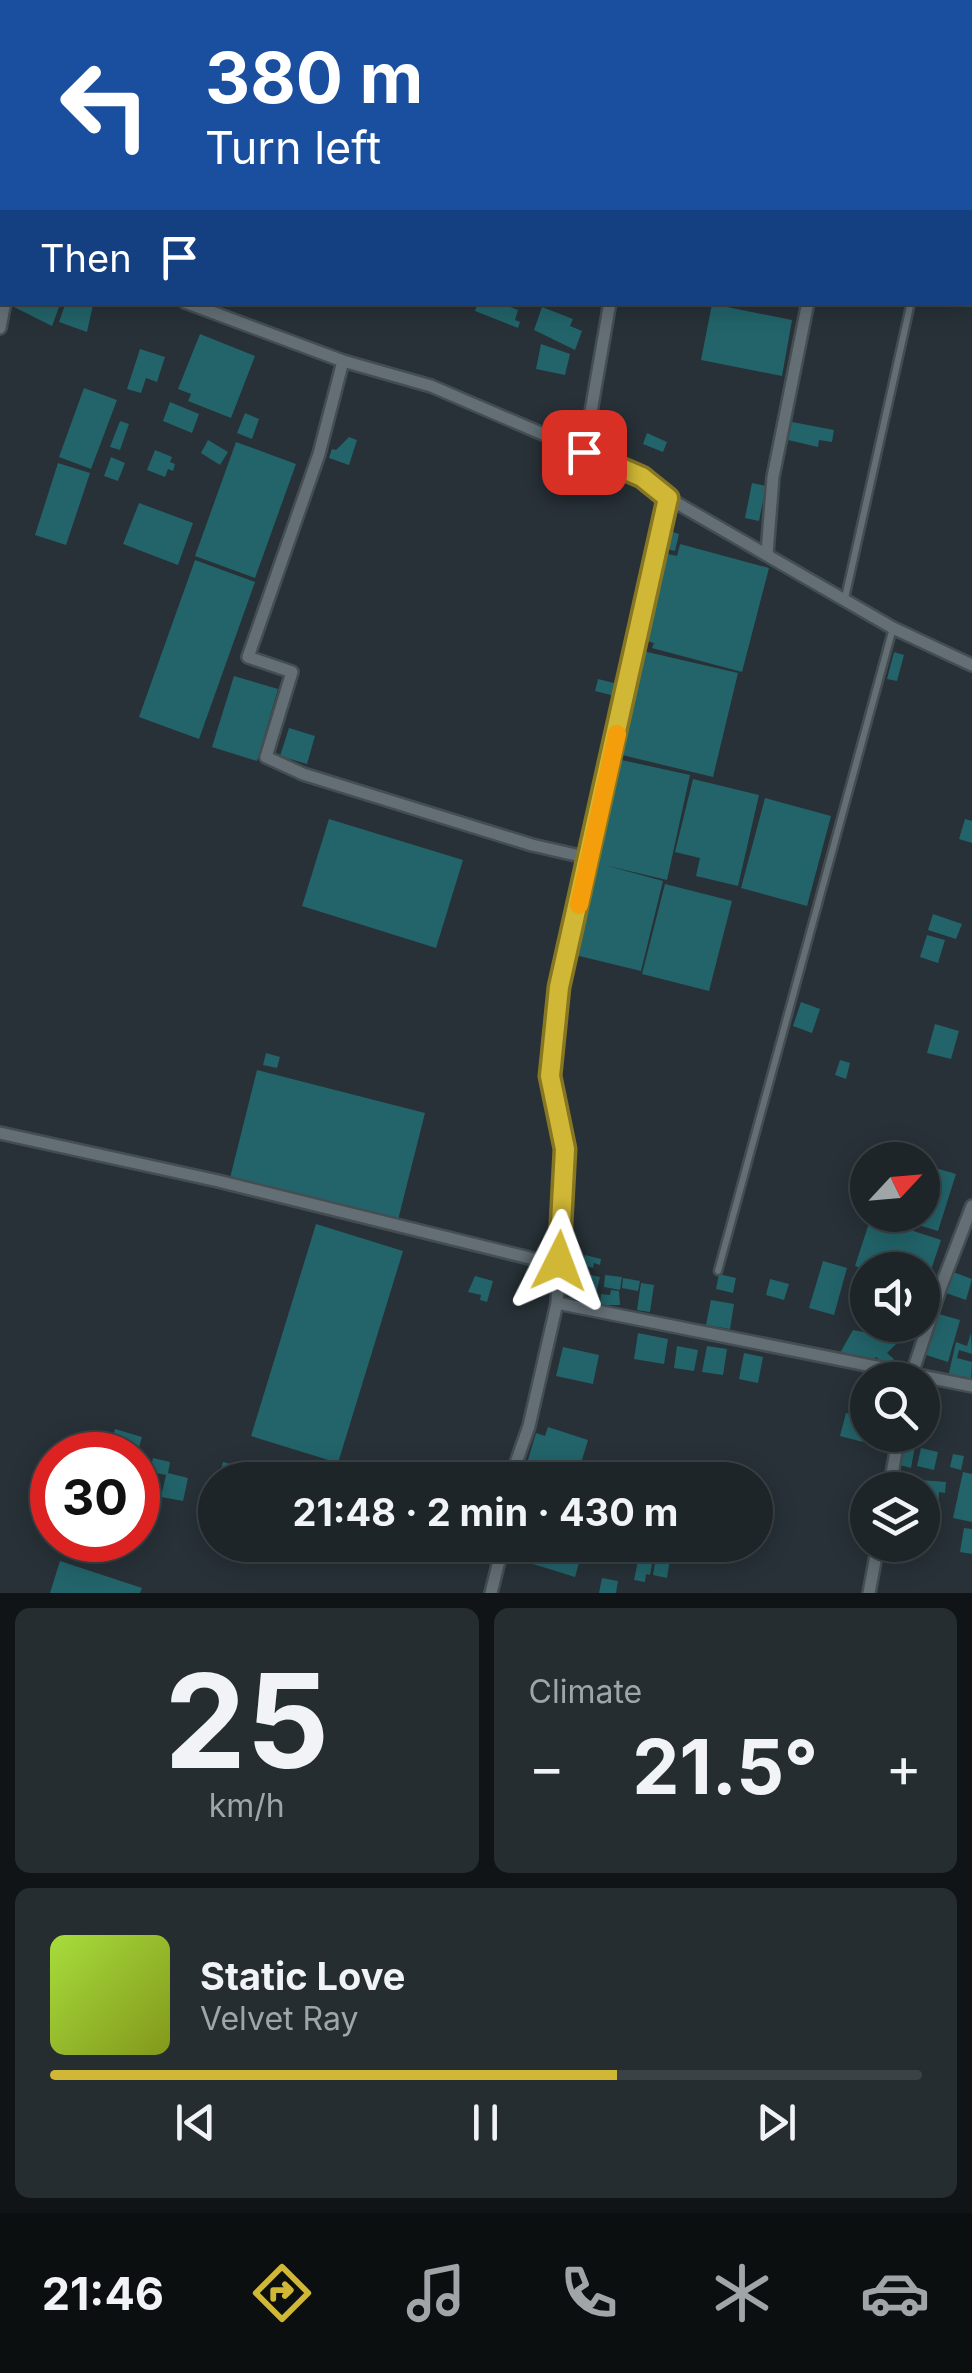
<!DOCTYPE html>
<html lang="en">
<head>
<meta charset="utf-8">
<style>
	:root { --surface:#1d2529; --page:#252d31; --text:#f1f3f6; --muted:#a0a5a8; --line:#3b4246; --accent:#d0b736 }
	body { margin:0; font-family:Inter,sans-serif; background:var(--page); color:var(--text); height:100vh; display:flex; flex-direction:column; font-size:38px; white-space:nowrap }
	* { box-sizing:border-box; margin:0 }
	p { font-size:32px; color:var(--muted) }
	.icon { flex:none; width:55px; height:55px; fill:none; stroke:currentColor; stroke-width:2; stroke-linecap:round; stroke-linejoin:round }
	.map { position:relative; height:1593px; overflow:hidden }
	.side { display:flex; flex-direction:column; gap:15px; padding:15px; background:#101417; flex:1 }
	.side>* { flex:none }
	.hud { position:absolute; left:0px; top:0px; width:972px; height:305px; box-shadow:0 5px 25px #0003,0 0 0 2px var(--line); background:#1a4fa0; color:#fff; overflow:hidden }
	.needle { width:65px; rotate:64deg }
	.fabs { position:absolute; left:850px; top:1142px; display:grid; gap:20px }
	.fabs a { display:grid; place-items:center; width:90px; height:90px; border-radius:50%; background:var(--surface); box-shadow:0 5px 25px #0003,0 0 0 2px var(--line); font-size:50px }
	.speed { position:absolute; left:30px; top:1432px; display:flex; gap:20px; font-size:50px; font-weight:700; text-align:center }
	.speed>* { display:grid; place-content:center; width:130px; height:130px; border-radius:50%; background:var(--surface); box-shadow:0 5px 25px #0003,0 0 0 2px var(--line); line-height:1 }
	.speed .limit { border:15px solid #d22; background:#fff; color:#111 }
	.pin { position:absolute; display:grid; place-items:center; width:85px; height:85px; color:#fff; margin:-42px; border-radius:20px; box-shadow:0 5px 15px #0006 }
	.me { position:absolute; width:110px; margin:-55px; rotate:3deg; stroke-linejoin:round; filter:drop-shadow(0 0 8px #0008) }
	.turn { display:flex; align-items:center; gap:35px; height:210px; padding:0 40px; font-size:45px }
	.turn .icon { width:130px; height:130px; stroke-width:2.5 }
	.turn b { display:block; font-size:70px; line-height:85px }
	.then { display:flex; align-items:center; height:95px; padding:0 40px; background:#0003; gap:20px; font-size:38px }
	.big { font-size:75px; font-weight:700; line-height:1.1 }
	.side .widget { flex:1; display:flex; flex-direction:column; justify-content:center; gap:15px; min-width:0; padding:0 35px; border-radius:15px; background:var(--page) }
	.side .dial { align-items:center; gap:0 }
	.dial b { font-size:130px; line-height:1 }
	.song { display:flex; align-items:center; gap:30px }
	.cover { width:120px; height:120px; border-radius:15px; background:linear-gradient(135deg,hsl(80 70% 55%),hsl(70 70% 35%)) }
	.played { height:10px; border-radius:5px; background:linear-gradient(90deg,var(--accent) 65%,var(--line) 65%) }
	.keys { display:flex; justify-content:space-around; direction:ltr }
	.heat { display:flex; justify-content:space-between; align-items:center; font-size:55px; direction:ltr }
	.side .tiles { flex:1; display:grid; gap:15px; grid-template-columns:1fr 1fr }
	.widget:last-child { grid-column:span 2 }
	.trip { position:absolute; left:198px; top:1462px; width:575px; height:100px; border-radius:50px; background:var(--surface); box-shadow:0 5px 25px #0003,0 0 0 2px var(--line); font-weight:700; line-height:100px; text-align:center }
	.menu { display:flex; height:160px; justify-content:space-around; align-items:center; background:#0c0f10; color:var(--muted) }
	.menu .icon { width:70px; height:70px }
	.menu .active { color:var(--accent) }
	.menu b { font-size:45px; color:var(--text) }
	.map>svg:first-child { display:block }
	.building { fill:#22646a }
	.lines { fill:none; stroke-linecap:round; stroke-linejoin:round }
	.lane-casing { stroke:#444e52; stroke-width:11 }
	.street-casing { stroke:#444e52; stroke-width:16 }
	.lane { stroke:#636f75; stroke-width:6 }
	.street { stroke:#636f75; stroke-width:11 }
	.route-casing { stroke:#877723; stroke-width:25 }
	.route { stroke:#d0b736; stroke-width:18 }
	.slow { stroke:#f59e0b; stroke-width:18 }
</style>
</head>
<body>
<div class="map">
<svg width="972" height="1593" viewBox="0 0 972 1593">
	<rect width="100%" height="100%" fill="#273137"/>
	<g class="building">
		<polygon points="13,302 61,302 52,326 12,306"/>
		<polygon points="66,302 93,305 87,332 59,322"/>
		<polygon points="478,302 498,302 518,310 515,320 520,322 518,328 475,311"/>
		<polygon points="712,304 792,320 782,376 701,360"/>
		<polygon points="542,307 573,319 570,326 582,331 575,350 534,330"/>
		<polygon points="200,334 255,356 231,418 188,401 191,394 178,389"/>
		<polygon points="541,344 570,354 565,375 536,369"/>
		<polygon points="140,349 165,357 157,382 146,378 141,393 127,389"/>
		<polygon points="84,388 117,400 91,469 59,457"/>
		<polygon points="170,402 199,414 192,433 163,421"/>
		<polygon points="245,413 259,419 252,439 237,433"/>
		<polygon points="120,421 129,424 120,450 110,447"/>
		<polygon points="792,422 834,430 832,442 819,440 818,447 788,440"/>
		<polygon points="647,433 667,442 663,452 643,444"/>
		<polygon points="349,437 357,440 349,465 329,458 332,449 336,450"/>
		<polygon points="208,440 228,452 220,465 201,453"/>
		<polygon points="236,442 296,464 255,578 195,556"/>
		<polygon points="155,450 172,457 170,462 175,464 173,471 168,469 165,477 147,470"/>
		<polygon points="111,457 125,463 118,481 104,476"/>
		<polygon points="58,463 90,473 66,545 35,535"/>
		<polygon points="752,483 766,486 759,521 745,518"/>
		<polygon points="139,503 193,523 178,565 123,544"/>
		<polygon points="667,530 679,534 675,551 663,548"/>
		<polygon points="680,544 769,568 742,672 652,648 654,643 642,640 664,553 677,556"/>
		<polygon points="195,560 255,582 199,739 139,717"/>
		<polygon points="643,651 738,673 713,777 618,754"/>
		<polygon points="894,652 904,655 897,681 887,679"/>
		<polygon points="234,676 278,689 257,761 212,747"/>
		<polygon points="598,679 618,684 615,696 595,691"/>
		<polygon points="289,728 315,736 307,764 280,756"/>
		<polygon points="617,759 690,775 667,880 604,865 663,881 641,971 571,954"/>
		<polygon points="693,779 759,795 738,886 696,876 700,858 675,852"/>
		<polygon points="765,798 831,816 807,906 741,888"/>
		<polygon points="329,819 463,860 436,948 302,906"/>
		<polygon points="965,819 972,821 972,843 959,839"/>
		<polygon points="665,884 732,901 709,991 642,974"/>
		<polygon points="933,914 962,924 956,939 928,930"/>
		<polygon points="927,935 945,940 938,963 920,957"/>
		<polygon points="801,1002 820,1009 812,1033 793,1026"/>
		<polygon points="935,1024 959,1031 951,1059 927,1053"/>
		<polygon points="266,1053 280,1057 277,1068 263,1065"/>
		<polygon points="840,1060 850,1063 846,1079 835,1075"/>
		<polygon points="257,1070 425,1113 398,1220 230,1178"/>
		<polygon points="922,1164 956,1174 938,1231 889,1216 922,1215"/>
		<polygon points="871,1217 941,1240 923,1294 922,1270 867,1270 855,1266"/>
		<polygon points="316,1224 403,1251 338,1463 251,1436"/>
		<polygon points="585,1255 601,1259 600,1265 594,1263 593,1268 582,1265"/>
		<polygon points="823,1261 847,1268 834,1315 809,1308"/>
		<polygon points="577,1272 600,1277 594,1302 572,1297"/>
		<polygon points="953,1272 972,1279 966,1300 946,1293"/>
		<polygon points="719,1274 736,1278 733,1293 716,1289"/>
		<polygon points="605,1275 622,1277 620,1290 604,1287"/>
		<polygon points="475,1276 493,1281 487,1302 480,1300 481,1295 468,1292"/>
		<polygon points="623,1278 640,1281 638,1291 622,1288"/>
		<polygon points="770,1279 789,1284 784,1300 766,1295"/>
		<polygon points="641,1283 654,1285 650,1312 637,1310"/>
		<polygon points="611,1290 619,1291 620,1305 600,1305 601,1294 610,1295"/>
		<polygon points="711,1300 734,1304 730,1329 706,1325"/>
		<polygon points="939,1314 960,1320 948,1362 926,1355"/>
		<polygon points="853,1330 895,1338 899,1341 887,1353 894,1359 888,1366 876,1357 869,1363 861,1356 850,1360 840,1353"/>
		<polygon points="638,1333 668,1339 664,1364 634,1359"/>
		<polygon points="971,1333 972,1354 959,1350 957,1358 972,1362 971,1382 948,1377 956,1342 967,1346"/>
		<polygon points="677,1346 698,1350 694,1371 674,1368"/>
		<polygon points="707,1346 727,1349 723,1375 702,1372"/>
		<polygon points="563,1347 599,1355 593,1384 556,1376"/>
		<polygon points="744,1353 763,1357 758,1383 739,1379"/>
		<polygon points="846,1413 868,1419 863,1442 840,1436"/>
		<polygon points="548,1427 588,1440 576,1480 522,1480 536,1433 545,1436"/>
		<polygon points="115,1429 142,1437 137,1455 108,1453"/>
		<polygon points="904,1444 915,1446 911,1468 900,1465"/>
		<polygon points="921,1448 938,1452 934,1470 917,1466"/>
		<polygon points="953,1454 964,1456 961,1470 950,1467"/>
		<polygon points="153,1458 170,1462 168,1473 188,1478 183,1501 161,1497 166,1475 150,1472"/>
		<polygon points="223,1462 287,1479 287,1480 218,1480"/>
		<polygon points="963,1472 972,1474 972,1522 953,1518"/>
		<polygon points="921,1480 946,1482 945,1493 939,1492 938,1510 922,1509"/>
		<polygon points="964,1528 972,1529 972,1554 960,1552"/>
		<polygon points="510,1545 584,1545 575,1577 507,1556"/>
		<polygon points="641,1546 655,1549 650,1575 646,1574 645,1582 634,1580"/>
		<polygon points="657,1550 671,1552 667,1578 653,1575"/>
		<polygon points="60,1561 142,1588 140,1593 50,1593"/>
		<polygon points="602,1578 618,1581 616,1593 599,1593"/>
	</g>
	<g class="lines">
		<defs>
			<g id="lane">
				<polyline points="970,110 972,110"/>
				<polyline points="845,598 911,302"/>
				<polyline points="718,1271 893,628"/>
			</g>
			<g id="street">
				<polyline points="100,2 101,0"/>
				<polyline points="286,2 286,0"/>
				<polyline points="662,2 662,0"/>
				<polyline points="867,2 867,0"/>
				<polyline points="0,233 2,234"/>
				<polyline points="185,302 343,361 431,386 643,477 668,498 893,628 972,665"/>
				<polyline points="0,328 5,302"/>
				<polyline points="343,361 319,454 248,657 292,672 266,757 303,774 532,845 589,858"/>
				<polyline points="584,452 610,302"/>
				<polyline points="767,553 773,477 808,302"/>
				<polyline points="0,1133 218,1181 558,1265"/>
				<polyline points="557,1303 972,1386"/>
				<polyline points="910,1380 940,1289 972,1206"/>
				<polyline points="510,1480 529,1426 557,1303 565,1149 550,1076 559,987 668,498"/>
				<polyline points="889,1490 899,1435"/>
				<polyline points="491,1593 499,1561 498,1545"/>
				<polyline points="869,1593 878,1545"/>
			</g>
		</defs>
		<use href="#lane" class="lane-casing"/>
		<use href="#street" class="street-casing"/>
		<use href="#lane" class="lane"/>
		<use href="#street" class="street"/>
	</g>
	<g class="lines">
		<defs>
			<polyline id="route" points="559,1261 565,1149 550,1076 559,987 668,498 642,477 584,452"/>
		</defs>
		<use href="#route" class="route-casing"/>
		<use href="#route" class="route"/>
		<polyline class="slow" points="579,905 617,734"/>
	</g>
</svg>
<div class="fabs">
<a><svg class="needle" viewBox="-14 -14 28 28"><path d="M0-13l5 13h-10z" fill="#e53935"/><path d="M0 13l5-13h-10z" fill="#a0a5a8"/></svg></a>
<a><svg class="icon" aria-label="sound" viewBox="0 0 24 24"><path d="M4 9h4l5-4v14l-5-4H4zM17 9q2 3 0 6"/></svg></a>
<a><svg class="icon" aria-label="search" viewBox="0 0 24 24"><circle cx="10" cy="10" r="6"/><path d="M15 15l6 6"/></svg></a>
<a><svg class="icon" aria-label="layers" viewBox="0 0 24 24"><path d="M12 4l9 5-9 5-9-5zM3 14l9 5 9-5"/></svg></a>
</div>
<div class="speed"><div class="limit">30</div></div>
<div class="pin" style="left:584px;top:452px;background:#d93025"><svg class="icon" aria-label="arrive" viewBox="0 0 24 24"><path d="M6 21V4h12l-3 4 3 4H6"/></svg></div>
<svg class="me" style="left:559px;top:1261px" viewBox="-20 -20 40 40"><path d="M0-17L14 15 0 8-14 15z" fill="#d0b736" stroke="#fff" stroke-width="4"/></svg>
<div class="trip">21:48 · 2 min · 430 m</div>
<div class="hud">
<div class="turn"><svg class="icon" aria-label="left" viewBox="0 0 24 24"><path d="M17 20v-9H6M10 6l-5 5 5 5"/></svg><div><b>380 m</b>Turn left</div></div>
<div class="then">Then<svg class="icon" aria-label="arrive" viewBox="0 0 24 24"><path d="M6 21V4h12l-3 4 3 4H6"/></svg></div>
</div>
</div>
<section class="side">
<div class="tiles">
<div class="widget dial"><b>25</b><p>km/h</p></div>
<div class="widget"><p>Climate</p>
<div class="heat"><a>−</a><b class="big">21.5°</b><a>+</a></div>
</div>
<div class="widget">
<div class="song"><i class="cover"></i><div><b>Static Love</b><p>Velvet Ray</p></div></div>
<div class="played"></div>
<div class="keys"><svg class="icon" aria-label="previous" viewBox="0 0 24 24"><path d="M18 5L8 12l10 7zM5 5v14"/></svg><svg class="icon" aria-label="pause" viewBox="0 0 24 24"><path d="M8 5v14M16 5v14"/></svg><svg class="icon" aria-label="next" viewBox="0 0 24 24"><path d="M6 5l10 7-10 7zM19 5v14"/></svg></div>
</div>
</div>
</section>
<nav class="menu">
<b>21:46</b>
<svg class="icon active" aria-label="directions" viewBox="0 0 24 24"><path d="M12 3l9 9-9 9-9-9zM9 14v-3h6M13 9l2 2-2 2"/></svg>
<svg class="icon" aria-label="music" viewBox="0 0 24 24"><path d="M9 18V5l10-2v13"/><circle cx="6" cy="18" r="3"/><circle cx="16" cy="16" r="3"/></svg>
<svg class="icon" aria-label="phone" viewBox="0 0 24 24"><path d="M5 4h4l2 5-3 2q2 4 5 5l2-3 5 2v4C11 20 4 13 5 4z"/></svg>
<svg class="icon" aria-label="climate" viewBox="0 0 24 24"><path d="M12 3v18M4 7l16 10M4 17L20 7"/></svg>
<svg class="icon" aria-label="car" viewBox="0 0 24 24"><path d="M5 17H2v-5l4-1 3-4h7l3 4 3 1v5h-3M9 17h6M6 11h13"/><circle cx="7" cy="17" r="2"/><circle cx="17" cy="17" r="2"/></svg>
</nav>
</body>
</html>
